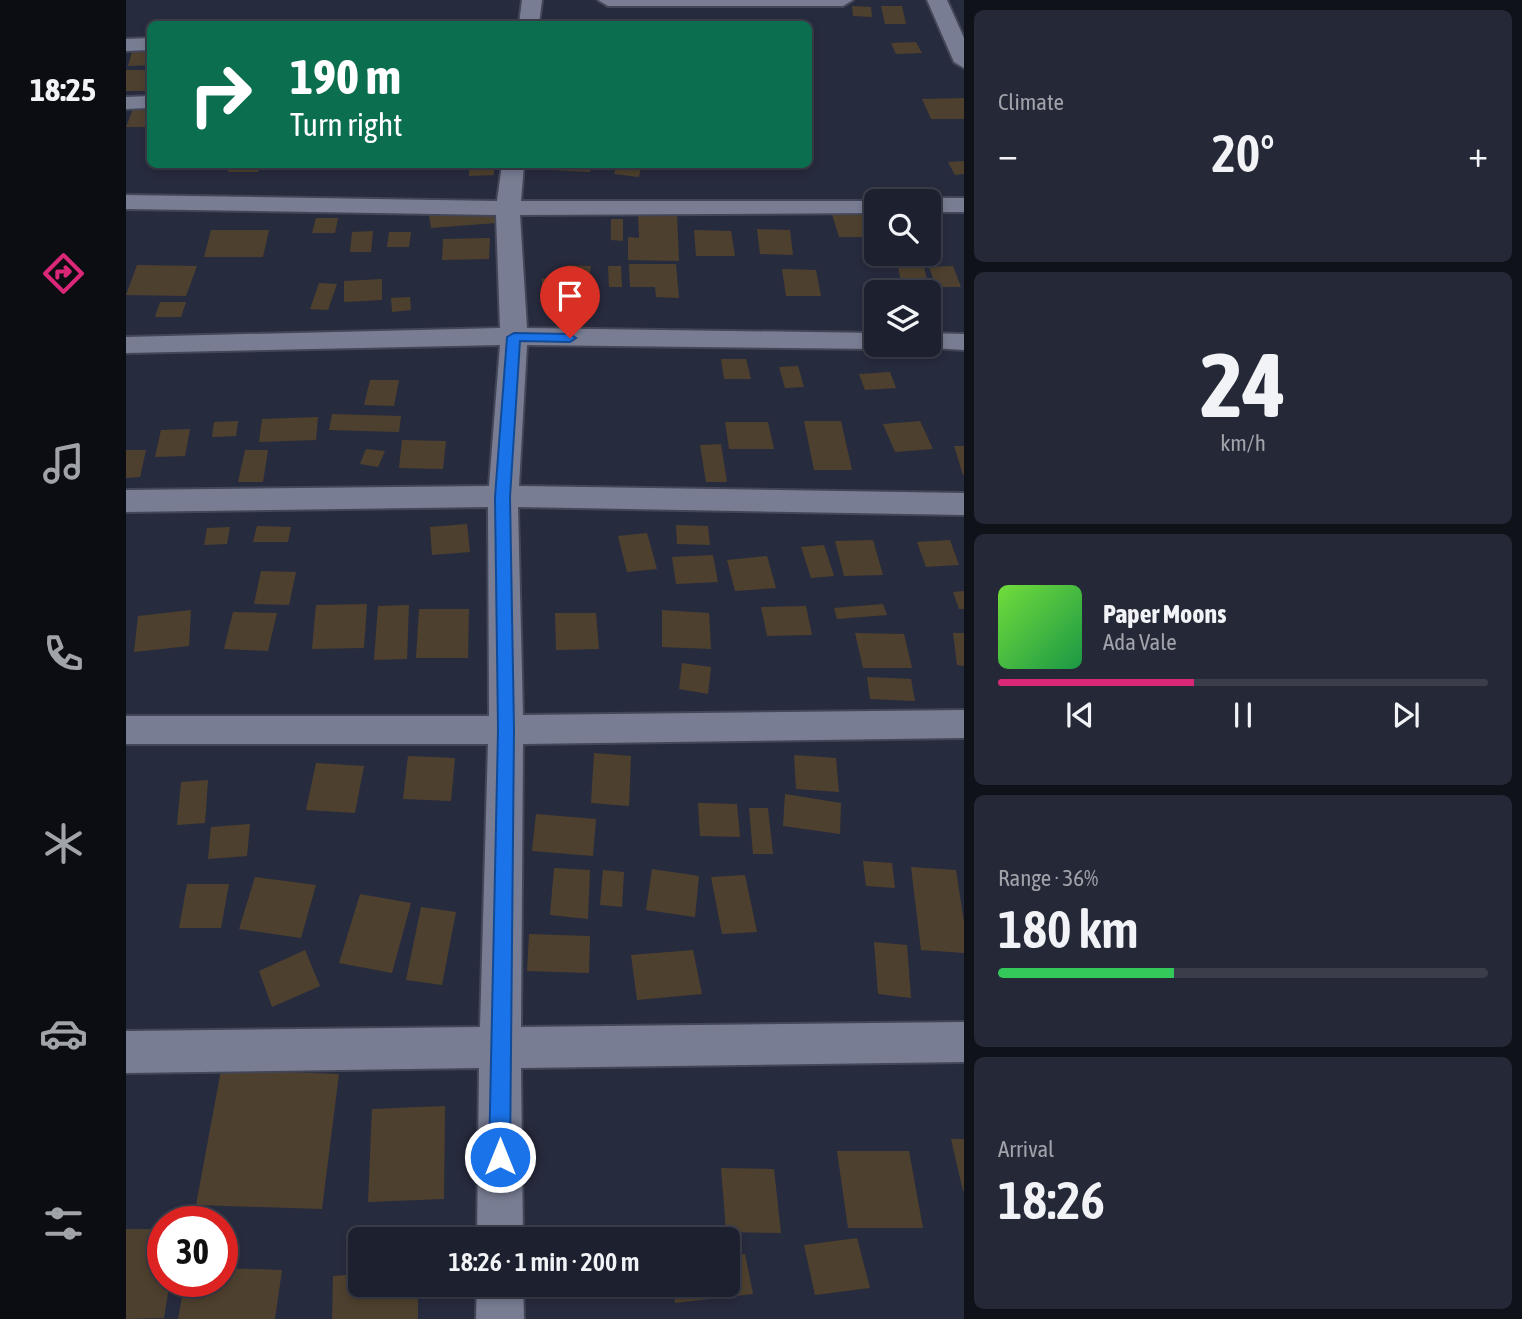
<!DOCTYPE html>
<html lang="en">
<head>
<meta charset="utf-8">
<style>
	:root { --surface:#1d202e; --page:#252836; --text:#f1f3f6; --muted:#a0a3aa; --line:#3b3e4a; --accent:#db2777 }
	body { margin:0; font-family:"Asap Condensed",sans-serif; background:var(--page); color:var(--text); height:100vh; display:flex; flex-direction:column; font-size:26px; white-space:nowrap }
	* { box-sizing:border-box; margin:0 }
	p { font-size:23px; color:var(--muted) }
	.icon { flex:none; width:38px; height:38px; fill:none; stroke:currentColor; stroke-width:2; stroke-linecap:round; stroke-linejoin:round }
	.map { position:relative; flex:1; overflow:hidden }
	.details { display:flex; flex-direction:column; gap:10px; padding:10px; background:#101219; width:558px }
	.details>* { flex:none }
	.top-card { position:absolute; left:21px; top:21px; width:665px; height:147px; border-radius:10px; box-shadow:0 4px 10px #0003,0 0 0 2px var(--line); background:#0b6e4f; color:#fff; overflow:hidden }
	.buttons { position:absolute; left:738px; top:189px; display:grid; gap:14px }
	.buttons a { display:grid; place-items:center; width:77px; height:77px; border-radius:10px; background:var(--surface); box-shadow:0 4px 10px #0003,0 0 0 2px var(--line); font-size:35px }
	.speed { position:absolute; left:21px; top:1206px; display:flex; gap:14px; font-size:35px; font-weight:700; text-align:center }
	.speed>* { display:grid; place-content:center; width:91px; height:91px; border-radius:50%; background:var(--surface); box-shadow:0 4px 10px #0003,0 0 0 2px var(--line); line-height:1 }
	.speed .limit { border:10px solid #d22; background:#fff; color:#111 }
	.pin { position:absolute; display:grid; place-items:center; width:60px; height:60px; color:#fff; margin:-72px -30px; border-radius:50% 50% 50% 0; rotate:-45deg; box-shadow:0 0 7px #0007 }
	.pin .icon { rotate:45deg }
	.me { position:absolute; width:77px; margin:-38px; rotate:0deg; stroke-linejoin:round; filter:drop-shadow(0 0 5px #0008) }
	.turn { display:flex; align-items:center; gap:24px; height:147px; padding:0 28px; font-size:32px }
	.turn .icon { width:91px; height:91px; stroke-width:2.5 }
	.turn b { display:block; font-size:49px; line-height:60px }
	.big { font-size:52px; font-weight:600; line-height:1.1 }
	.details .tile { flex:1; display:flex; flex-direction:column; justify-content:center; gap:10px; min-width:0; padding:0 24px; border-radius:10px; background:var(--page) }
	.details .dial { align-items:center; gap:0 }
	.dial b { font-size:91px; line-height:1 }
	.song { display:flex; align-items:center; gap:21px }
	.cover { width:84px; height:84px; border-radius:10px; background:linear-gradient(135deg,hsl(100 70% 55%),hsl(140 70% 35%)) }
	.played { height:7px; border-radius:4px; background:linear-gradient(90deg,var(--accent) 40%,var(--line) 40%) }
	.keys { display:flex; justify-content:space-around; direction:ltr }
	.heat { display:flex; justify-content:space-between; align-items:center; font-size:38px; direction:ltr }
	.charge { height:10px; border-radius:5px; background:linear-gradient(90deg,#34c759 36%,var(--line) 0) }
	.trip { position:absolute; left:222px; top:1227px; width:392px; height:70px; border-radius:10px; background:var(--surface); box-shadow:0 4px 10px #0003,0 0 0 2px var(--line); font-weight:600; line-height:70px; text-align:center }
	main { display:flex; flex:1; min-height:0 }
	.tab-bar { display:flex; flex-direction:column; width:126px; justify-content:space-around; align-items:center; background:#0c0d12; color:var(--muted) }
	.tab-bar .icon { width:49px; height:49px }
	.tab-bar .selected { color:var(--accent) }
	.tab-bar b { font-size:32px; color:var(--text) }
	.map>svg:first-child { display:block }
	.building { fill:#4e402e }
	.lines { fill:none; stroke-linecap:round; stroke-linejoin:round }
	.minor-casing { stroke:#424656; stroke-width:4 }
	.minor { fill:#787d93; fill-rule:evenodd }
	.route { fill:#1a73e8; stroke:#114b97; stroke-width:2 }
</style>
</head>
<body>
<main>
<nav class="tab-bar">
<b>18:25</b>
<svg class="icon selected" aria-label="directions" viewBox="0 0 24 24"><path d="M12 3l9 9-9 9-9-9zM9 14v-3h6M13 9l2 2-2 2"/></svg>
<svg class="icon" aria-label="music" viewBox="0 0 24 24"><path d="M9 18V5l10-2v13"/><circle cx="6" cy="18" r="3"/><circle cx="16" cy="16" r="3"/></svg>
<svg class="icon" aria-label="phone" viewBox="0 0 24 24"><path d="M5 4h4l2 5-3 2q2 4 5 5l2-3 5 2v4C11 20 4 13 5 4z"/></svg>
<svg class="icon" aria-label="climate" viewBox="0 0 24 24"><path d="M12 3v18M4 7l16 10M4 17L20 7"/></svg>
<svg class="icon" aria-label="car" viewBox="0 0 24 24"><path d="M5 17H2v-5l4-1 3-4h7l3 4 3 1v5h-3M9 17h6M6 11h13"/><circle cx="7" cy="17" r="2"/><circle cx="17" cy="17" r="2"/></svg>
<svg class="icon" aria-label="filters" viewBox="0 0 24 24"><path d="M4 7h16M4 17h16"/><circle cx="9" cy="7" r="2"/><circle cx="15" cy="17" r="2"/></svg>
</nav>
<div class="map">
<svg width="838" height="1319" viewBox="0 0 838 1319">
	<rect width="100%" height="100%" fill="#272b3e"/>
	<g class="building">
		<polygon points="726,6 745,7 746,17 727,16"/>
		<polygon points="755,6 776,6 780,24 759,24"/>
		<polygon points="790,42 796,53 770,54 765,43"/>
		<polygon points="24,47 24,65 2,66 7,48"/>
		<polygon points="0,70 24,70 22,91 0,91"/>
		<polygon points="838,98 838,119 805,119 796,99"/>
		<polygon points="9,104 24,104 24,127 0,127"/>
		<polygon points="838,161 838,174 829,175 822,162"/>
		<polygon points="104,164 134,164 132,172 102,172"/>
		<polygon points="224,164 253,164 254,168 224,170"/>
		<polygon points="343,164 368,164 368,175 343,176"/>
		<polygon points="426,164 465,164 464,172 425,170"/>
		<polygon points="491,164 516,164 513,177 488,174"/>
		<polygon points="367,210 370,223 305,228 303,215"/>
		<polygon points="512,213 551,214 553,261 502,260 502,237 513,238"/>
		<polygon points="706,214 748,214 751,237 713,237"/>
		<polygon points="190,218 212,218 209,233 186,233"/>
		<polygon points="485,219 497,219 497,241 485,240"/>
		<polygon points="631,229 664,230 667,255 634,254"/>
		<polygon points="85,230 143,230 137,257 78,257"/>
		<polygon points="568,230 605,231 609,256 570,256"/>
		<polygon points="247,231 245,252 224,252 226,232"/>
		<polygon points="263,232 285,232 283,247 261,247"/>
		<polygon points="364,238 363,259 316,260 317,239"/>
		<polygon points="739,245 751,245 751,254 767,254 769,258 743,258"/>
		<polygon points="503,264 550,264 553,298 530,297 529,287 504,287"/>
		<polygon points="11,265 71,266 60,296 0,295"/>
		<polygon points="441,265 465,266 462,287 438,285"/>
		<polygon points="482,266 495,266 496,287 483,287"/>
		<polygon points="772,266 798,267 803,288 776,287"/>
		<polygon points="827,266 835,287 810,287 803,267"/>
		<polygon points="656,269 690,270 695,296 660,296"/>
		<polygon points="416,278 430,279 430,297 416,296"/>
		<polygon points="256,279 256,300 218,302 218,281"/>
		<polygon points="193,283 211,284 202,310 184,309"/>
		<polygon points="438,290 462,290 462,302 439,302"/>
		<polygon points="284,297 285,310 266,312 265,298"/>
		<polygon points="34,302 60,302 55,317 29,317"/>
		<polygon points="595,359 620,359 625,379 598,379"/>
		<polygon points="672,366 678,387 659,388 653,367"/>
		<polygon points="764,372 770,388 739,390 733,374"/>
		<polygon points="244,380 273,380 268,406 238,405"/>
		<polygon points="206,414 275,416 273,432 203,430"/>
		<polygon points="192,417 190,440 133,442 136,419"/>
		<polygon points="112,421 110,436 86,437 88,422"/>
		<polygon points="678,421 715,421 726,470 688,470"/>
		<polygon points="794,421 807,449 769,452 757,424"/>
		<polygon points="599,422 642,422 648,449 603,449"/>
		<polygon points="64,429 59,456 29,457 35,430"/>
		<polygon points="276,440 320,441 317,469 273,468"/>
		<polygon points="595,444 601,482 580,482 574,445"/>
		<polygon points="828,446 838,446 838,475 837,475"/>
		<polygon points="240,449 259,451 252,467 234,464"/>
		<polygon points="0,450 20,450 14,477 0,478"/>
		<polygon points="119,450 142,450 137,482 112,482"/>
		<polygon points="341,524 344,552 306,555 304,527"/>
		<polygon points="550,525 582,526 584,545 551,544"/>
		<polygon points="131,526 165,527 162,542 127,542"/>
		<polygon points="104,527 101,544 78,545 81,528"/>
		<polygon points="521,533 531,569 501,572 492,536"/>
		<polygon points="747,540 757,575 718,576 709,541"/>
		<polygon points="824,540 833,565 800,567 791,542"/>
		<polygon points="698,545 708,576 685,578 675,547"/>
		<polygon points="587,555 592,582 550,584 546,557"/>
		<polygon points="641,556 650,588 609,591 601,560"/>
		<polygon points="135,571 170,572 163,605 128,604"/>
		<polygon points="838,591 838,609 833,609 827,592"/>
		<polygon points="241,604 238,648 186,649 190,605"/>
		<polygon points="757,604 761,615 711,619 708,608"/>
		<polygon points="283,605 281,659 248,660 252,606"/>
		<polygon points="680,606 686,635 641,636 635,607"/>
		<polygon points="293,609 343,609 342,658 290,658"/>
		<polygon points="65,610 63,646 8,652 12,616"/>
		<polygon points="536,610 583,613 585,649 536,647"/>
		<polygon points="107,612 151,613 142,651 98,649"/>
		<polygon points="429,613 470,613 473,649 430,650"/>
		<polygon points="729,633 778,634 786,668 737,668"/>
		<polygon points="827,633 838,633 838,666 831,665"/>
		<polygon points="556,663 585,667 582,694 553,689"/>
		<polygon points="741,677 785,679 789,701 744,699"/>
		<polygon points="468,753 505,756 503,806 465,803"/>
		<polygon points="668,755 710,758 713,792 670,789"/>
		<polygon points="282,756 329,758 325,801 277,799"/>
		<polygon points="190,763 238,766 229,813 180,810"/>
		<polygon points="82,780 79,823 51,825 55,782"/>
		<polygon points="659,794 715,803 714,834 657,826"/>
		<polygon points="572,803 611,804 614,837 574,836"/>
		<polygon points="623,808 642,808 647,854 627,854"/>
		<polygon points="410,814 470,819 467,856 406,851"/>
		<polygon points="124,824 121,856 82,859 85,827"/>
		<polygon points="737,861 766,863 769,888 740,886"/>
		<polygon points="785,867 830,870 838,922 838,953 795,950"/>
		<polygon points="428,868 464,870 462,919 424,915"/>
		<polygon points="526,869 573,876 569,917 520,910"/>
		<polygon points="477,870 498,872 496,907 474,905"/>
		<polygon points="619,875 631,932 596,934 585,877"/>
		<polygon points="129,877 190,885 175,938 113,929"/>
		<polygon points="61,884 103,884 95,928 53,928"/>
		<polygon points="234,894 285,903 266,973 213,963"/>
		<polygon points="295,907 330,912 316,985 280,980"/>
		<polygon points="403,934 464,936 463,973 401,971"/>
		<polygon points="748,942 781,945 785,998 752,994"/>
		<polygon points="179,950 194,986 146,1007 133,971"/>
		<polygon points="567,950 576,994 511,1000 505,955"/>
		<polygon points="95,1070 213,1074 196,1209 70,1205"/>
		<polygon points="319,1106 318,1199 242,1202 246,1109"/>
		<polygon points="825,1139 838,1139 838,1191 837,1191"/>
		<polygon points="711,1151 783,1151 797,1228 722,1228"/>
		<polygon points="595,1168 648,1169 655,1233 600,1232"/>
		<polygon points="0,1229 37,1229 37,1281 44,1281 38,1318 0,1319"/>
		<polygon points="731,1238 744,1288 689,1295 678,1245"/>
		<polygon points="619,1254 627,1294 549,1303 547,1284 602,1284 602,1257"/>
		<polygon points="96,1268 156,1270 149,1319 52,1319 59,1281 96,1281"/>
		<polygon points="234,1274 234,1284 292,1284 292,1319 206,1319 207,1276"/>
	</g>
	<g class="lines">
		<defs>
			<g id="minor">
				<polygon points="396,0 416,0 413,24 393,24"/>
				<polygon points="472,0 727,0 717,6 482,6"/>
				<polygon points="801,0 821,0 838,38 838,68 828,62"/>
				<polygon points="24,38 24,50 0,51 0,39"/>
				<polygon points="24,96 24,108 0,109 0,97"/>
				<polygon points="376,164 398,164 395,201 760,201 751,201 751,213 394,215 401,328 751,333 751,345 762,345 751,349 401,345 393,486 838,493 838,515 392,507 397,715 838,710 838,738 397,744 395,1027 838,1022 838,1062 395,1068 397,1239 351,1239 353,1068 0,1073 0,1031 354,1027 362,744 0,744 0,716 363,716 362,507 0,512 0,490 363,486 374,345 0,353 0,337 374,328 370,215 0,209 0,195 371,201"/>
				<polygon points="803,198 838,198 838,212 803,212 803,201 794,201"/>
				<polygon points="803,333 838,334 838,350 794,347 792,345 803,345"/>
				<polygon points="351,1284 397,1284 398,1319 350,1319"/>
			</g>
		</defs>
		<use href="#minor" class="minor-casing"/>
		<use href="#minor" class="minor"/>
	</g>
	<polygon class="route" points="388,333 444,334 450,338 444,342 394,341 384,497 388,730 384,1157 381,1165 374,1168 366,1165 363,1157 372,730 369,497 381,337"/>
</svg>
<div class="buttons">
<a><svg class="icon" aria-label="search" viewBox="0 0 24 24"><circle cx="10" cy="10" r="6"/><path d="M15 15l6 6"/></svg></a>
<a><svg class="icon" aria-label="layers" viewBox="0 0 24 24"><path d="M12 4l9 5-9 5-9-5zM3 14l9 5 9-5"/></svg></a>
</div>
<div class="speed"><div class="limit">30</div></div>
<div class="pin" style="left:444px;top:338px;background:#d93025"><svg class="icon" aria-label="arrive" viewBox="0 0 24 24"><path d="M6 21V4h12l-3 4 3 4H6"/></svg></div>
<svg class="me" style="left:374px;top:1157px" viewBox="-20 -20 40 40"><circle r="17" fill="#1a73e8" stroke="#fff" stroke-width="3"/><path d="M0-11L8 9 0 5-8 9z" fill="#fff"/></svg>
<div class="trip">18:26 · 1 min · 200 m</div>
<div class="top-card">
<div class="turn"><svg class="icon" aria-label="right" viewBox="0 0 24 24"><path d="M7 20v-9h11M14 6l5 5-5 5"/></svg><div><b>190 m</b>Turn right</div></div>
</div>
</div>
<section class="details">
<div class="tile"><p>Climate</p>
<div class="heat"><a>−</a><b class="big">20°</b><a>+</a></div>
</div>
<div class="tile dial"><b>24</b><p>km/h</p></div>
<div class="tile">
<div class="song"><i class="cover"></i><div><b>Paper Moons</b><p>Ada Vale</p></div></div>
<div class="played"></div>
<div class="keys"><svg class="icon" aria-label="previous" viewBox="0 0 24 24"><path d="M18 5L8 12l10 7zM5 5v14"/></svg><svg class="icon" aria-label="pause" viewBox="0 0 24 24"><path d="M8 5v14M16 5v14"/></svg><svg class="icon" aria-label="next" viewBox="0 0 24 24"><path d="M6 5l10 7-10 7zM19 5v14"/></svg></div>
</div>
<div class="tile"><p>Range · 36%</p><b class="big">180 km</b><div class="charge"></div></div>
<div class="tile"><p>Arrival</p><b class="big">18:26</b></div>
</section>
</main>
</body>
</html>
